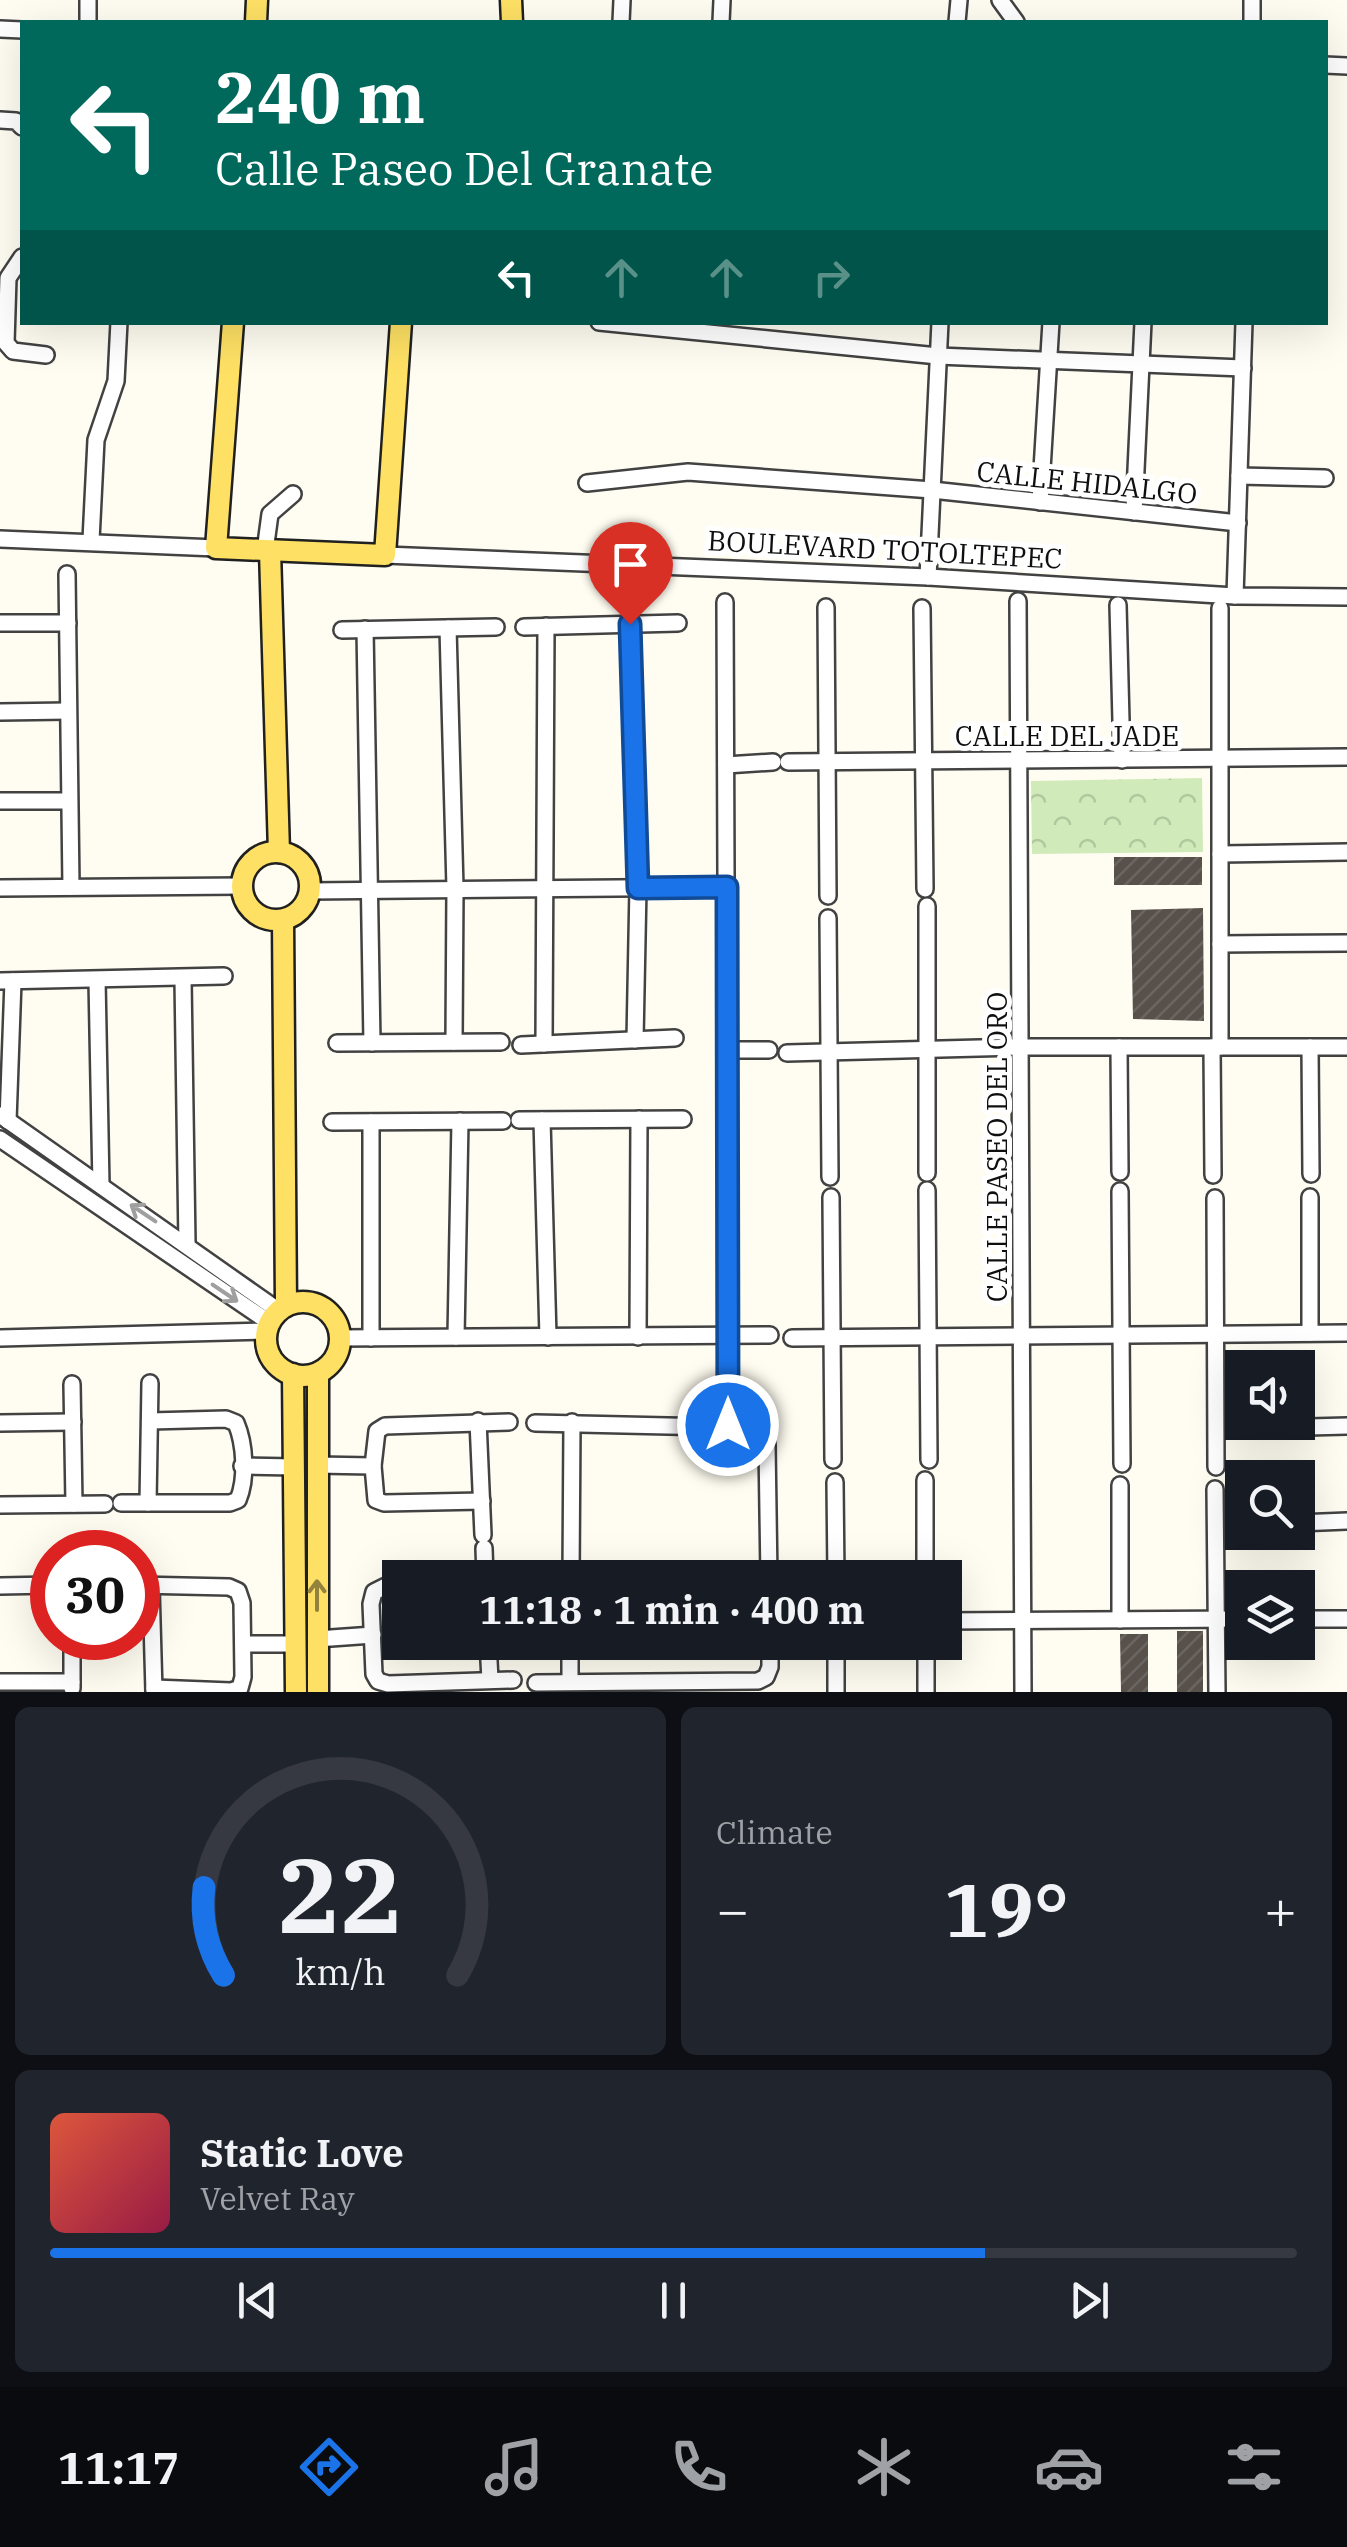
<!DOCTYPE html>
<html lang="en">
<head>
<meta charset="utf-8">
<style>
	:root { --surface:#171b24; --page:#20242c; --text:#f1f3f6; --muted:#9ea1a6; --line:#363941; --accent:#1a73e8 }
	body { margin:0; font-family:"IBM Plex Serif",serif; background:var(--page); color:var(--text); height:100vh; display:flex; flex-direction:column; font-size:38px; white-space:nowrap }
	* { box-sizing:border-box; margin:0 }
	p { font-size:32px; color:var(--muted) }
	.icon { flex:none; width:55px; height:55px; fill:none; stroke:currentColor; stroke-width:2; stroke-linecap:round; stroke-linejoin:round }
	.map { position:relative; height:1692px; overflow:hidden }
	.drawer { display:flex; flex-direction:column; gap:15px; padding:15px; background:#0d0f14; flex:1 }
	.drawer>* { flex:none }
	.banner { position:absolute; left:20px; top:20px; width:1308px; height:305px; border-radius:0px; box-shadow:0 10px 40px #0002; background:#00695c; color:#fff; overflow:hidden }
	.buttons { position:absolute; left:1225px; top:1350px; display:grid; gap:20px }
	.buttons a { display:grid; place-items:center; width:90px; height:90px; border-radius:0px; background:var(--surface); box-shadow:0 10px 40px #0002; font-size:50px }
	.speed { position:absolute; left:30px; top:1530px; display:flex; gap:20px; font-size:50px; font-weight:700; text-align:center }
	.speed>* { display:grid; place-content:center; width:130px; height:130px; border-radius:50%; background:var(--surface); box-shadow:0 10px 40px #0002; line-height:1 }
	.speed .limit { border:15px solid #d22; background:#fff; color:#111 }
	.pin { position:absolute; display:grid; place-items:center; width:85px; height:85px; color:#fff; margin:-102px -42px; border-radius:50% 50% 50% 0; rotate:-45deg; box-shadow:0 0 10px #0007 }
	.pin .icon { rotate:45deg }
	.me { position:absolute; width:110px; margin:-55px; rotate:0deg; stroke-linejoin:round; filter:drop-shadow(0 0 8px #0008) }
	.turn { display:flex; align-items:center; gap:35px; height:210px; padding:0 30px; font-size:45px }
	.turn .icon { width:130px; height:130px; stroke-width:2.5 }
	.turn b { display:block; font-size:70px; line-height:85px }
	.lanes { display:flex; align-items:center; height:95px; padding:0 30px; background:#0003; justify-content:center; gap:50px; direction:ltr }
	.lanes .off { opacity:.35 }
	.big { font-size:75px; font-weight:700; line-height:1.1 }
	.drawer .card { flex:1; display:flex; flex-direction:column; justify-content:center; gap:15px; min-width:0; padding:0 35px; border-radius:15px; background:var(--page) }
	.drawer .dial { align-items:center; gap:0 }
	.dial svg { height:260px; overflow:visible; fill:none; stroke:var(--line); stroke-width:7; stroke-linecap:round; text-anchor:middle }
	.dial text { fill:var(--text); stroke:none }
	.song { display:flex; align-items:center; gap:30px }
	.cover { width:120px; height:120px; border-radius:15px; background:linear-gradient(135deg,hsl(10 70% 55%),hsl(340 70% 35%)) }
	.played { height:10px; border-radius:5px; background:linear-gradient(90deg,var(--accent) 75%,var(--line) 75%) }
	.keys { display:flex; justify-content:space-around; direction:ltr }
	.heat { display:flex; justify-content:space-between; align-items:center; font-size:55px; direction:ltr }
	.drawer .tiles { flex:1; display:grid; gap:15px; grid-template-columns:1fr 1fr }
	.card:last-child { grid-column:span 2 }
	.trip { position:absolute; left:382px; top:1560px; width:580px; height:100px; border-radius:0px; background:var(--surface); box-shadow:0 10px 40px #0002; font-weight:700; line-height:100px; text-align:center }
	.tab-bar { display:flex; height:160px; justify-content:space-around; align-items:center; background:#090b0e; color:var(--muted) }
	.tab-bar .icon { width:70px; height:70px }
	.tab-bar .current { color:var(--accent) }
	.tab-bar b { font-size:45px; color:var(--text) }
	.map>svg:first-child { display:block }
	.park { fill:url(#park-crowns) }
	.building { fill:url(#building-hatch) }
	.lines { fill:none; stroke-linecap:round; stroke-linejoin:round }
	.minor-casing { stroke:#424242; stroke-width:20 }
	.major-casing { stroke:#202020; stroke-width:25 }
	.minor { stroke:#fff; stroke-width:15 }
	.major { stroke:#fde064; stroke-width:20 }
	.oneway { stroke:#9f9f9f }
	.oneway2 { stroke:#92823e }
	.route-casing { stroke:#114b97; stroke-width:25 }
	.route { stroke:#1a73e8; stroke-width:18 }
	.labels { text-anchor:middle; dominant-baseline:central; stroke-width:10; stroke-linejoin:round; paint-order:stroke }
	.street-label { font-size:28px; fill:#0f0f0f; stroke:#fff }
</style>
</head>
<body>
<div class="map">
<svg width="1347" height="1692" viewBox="0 0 1347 1692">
	<defs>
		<pattern id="park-crowns" width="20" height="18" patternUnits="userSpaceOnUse" patternTransform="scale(2.5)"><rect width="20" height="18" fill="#d0ebb9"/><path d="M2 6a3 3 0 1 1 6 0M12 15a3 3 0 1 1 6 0" fill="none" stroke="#b1c89e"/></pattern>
		<pattern id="building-hatch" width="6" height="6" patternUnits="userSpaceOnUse" patternTransform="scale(2.5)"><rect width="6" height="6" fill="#58514b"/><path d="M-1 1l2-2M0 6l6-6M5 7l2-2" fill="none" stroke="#6b6561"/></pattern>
	</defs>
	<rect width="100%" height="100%" fill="#fffdf1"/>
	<polygon class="park" points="1202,778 1203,852 1032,854 1031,781"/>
	<g class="building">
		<rect x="1114" y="857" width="88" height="28"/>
		<polygon points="1203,908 1204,1021 1133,1019 1131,910"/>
		<rect x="1177" y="1631" width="26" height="61"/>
		<polygon points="1120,1634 1148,1634 1148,1692 1121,1692"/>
	</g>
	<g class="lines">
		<defs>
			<g id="minor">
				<polyline points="1000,0 1016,22"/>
				<polyline points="1252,0 1252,22"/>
				<polyline points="88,22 88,0"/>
				<polyline points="621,22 622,0"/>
				<polyline points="721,22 722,0"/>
				<polyline points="957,22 959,0"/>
				<polyline points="0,29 22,30"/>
				<polyline points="1325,65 1347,66"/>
				<polyline points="0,120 16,121 22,127"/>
				<polyline points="22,257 8,278 6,343 13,351 46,355"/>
				<polyline points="599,322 938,356 1243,368"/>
				<polyline points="1239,476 1325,478"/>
				<polyline points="587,483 688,472 932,490 1238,523"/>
				<polyline points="1040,502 1051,322"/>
				<polyline points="1134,512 1143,322"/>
				<polyline points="0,539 216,548"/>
				<polyline points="91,540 96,440 116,381 119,322"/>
				<polyline points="265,551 270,514 293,494"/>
				<polyline points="385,555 928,577 1235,596 1347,597"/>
				<polyline points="67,574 71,887"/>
				<polyline points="928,577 940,322"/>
				<polyline points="1235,596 1244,322"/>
				<polyline points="1018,601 1023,1692"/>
				<polyline points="725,602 728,1425"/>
				<polyline points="1118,605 1122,760"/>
				<polyline points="826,607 828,896"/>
				<polyline points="922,608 925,889"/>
				<polyline points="1220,608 1220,1047"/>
				<polyline points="0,623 68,623"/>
				<polyline points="630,624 638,887 635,1040"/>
				<polyline points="524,627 678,623"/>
				<polyline points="448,628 455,888 454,1042"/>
				<polyline points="365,629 372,1043"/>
				<polyline points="342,630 496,627"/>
				<polyline points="0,712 68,711"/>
				<polyline points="788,762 1347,757"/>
				<polyline points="726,765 773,762"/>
				<polyline points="0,801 69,801"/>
				<polyline points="1220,854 1347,852"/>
				<polyline points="0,888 242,886"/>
				<polyline points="310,891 727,887"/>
				<polyline points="828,918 830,1177"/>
				<polyline points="1220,944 1347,943"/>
				<polyline points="183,979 187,1244"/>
				<polyline points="97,980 101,1185"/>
				<polyline points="0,981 224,976"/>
				<polyline points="337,1043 501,1042"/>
				<polyline points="544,1044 546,626"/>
				<polyline points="521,1045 675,1038"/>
				<polyline points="1119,1047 1120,1172"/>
				<polyline points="1212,1047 1213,1175"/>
				<polyline points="1310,1047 1311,1174"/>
				<polyline points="727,1050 769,1050"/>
				<polyline points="787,1053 1021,1047 1347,1047"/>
				<polyline points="0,1115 279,1311"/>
				<polyline points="519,1120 683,1119"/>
				<polyline points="542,1120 548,1337"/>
				<polyline points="8,1121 13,981"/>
				<polyline points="332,1122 503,1121"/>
				<polyline points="371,1122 371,1338"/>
				<polyline points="0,1139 270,1323"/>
				<polyline points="927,1173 927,906"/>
				<polyline points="927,1190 929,1460"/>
				<polyline points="1120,1191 1122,1464"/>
				<polyline points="831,1197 833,1460"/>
				<polyline points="1310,1197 1310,1333"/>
				<polyline points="1215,1198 1216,1467"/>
				<polyline points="456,1337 460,1121"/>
				<polyline points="638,1337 639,1119"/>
				<polyline points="0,1338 267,1331"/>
				<polyline points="340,1338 770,1335"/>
				<polyline points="792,1338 1347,1333"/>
				<polyline points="72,1384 74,1504"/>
				<polyline points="478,1421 483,1535"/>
				<polyline points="0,1423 73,1422"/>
				<polyline points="535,1423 757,1428 765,1435 767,1445 769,1578"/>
				<polyline points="1266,1428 1347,1426"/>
				<polyline points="316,1465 373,1466"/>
				<polyline points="242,1466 295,1467"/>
				<polyline points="925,1480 925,1578"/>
				<polyline points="835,1482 836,1578"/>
				<polyline points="1215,1489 1217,1692"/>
				<polyline points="482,1501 384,1503 376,1500 373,1466 377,1431 385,1426 509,1422"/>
				<path d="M121,1503h109l8,-3c9,-21 7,-56 -2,-77l-10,-4 -76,2"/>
				<polyline points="148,1503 150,1383"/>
				<polyline points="0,1505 105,1504"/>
				<polyline points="1298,1523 1347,1521"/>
				<polyline points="484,1548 485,1578"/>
				<polyline points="571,1578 572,1422"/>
				<polyline points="138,1585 229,1587 238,1591 242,1603 243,1677 240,1688 231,1691 154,1688"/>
				<polyline points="0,1586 52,1585"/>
				<polyline points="151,1586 154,1692"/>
				<polyline points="400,1586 386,1586 374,1592 371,1604 374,1674 378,1681 388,1684 513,1680"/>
				<polyline points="1298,1619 1347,1619"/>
				<polyline points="1120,1620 1120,1485"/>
				<polyline points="945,1621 1242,1619"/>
				<polyline points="72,1638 72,1688"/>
				<polyline points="317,1639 373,1635"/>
				<polyline points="488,1642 490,1680"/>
				<polyline points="926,1642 926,1692"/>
				<polyline points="243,1644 296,1644"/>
				<polyline points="0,1682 72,1682"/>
				<polyline points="570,1682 570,1642"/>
				<polyline points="536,1683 758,1681 766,1677 770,1667 770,1642"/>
				<polyline points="836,1692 836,1642"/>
			</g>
			<g id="major">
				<polyline points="511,0 512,22"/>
				<polyline points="256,22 257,0"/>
				<polyline points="233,322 216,548 385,555 401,322"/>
				<polyline points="270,551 279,852"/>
				<circle cx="276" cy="886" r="34"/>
				<polyline points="283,920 286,1306"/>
				<circle cx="303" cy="1339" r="37"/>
				<polyline points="293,1374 296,1692"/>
				<polyline points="318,1692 318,1373"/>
			</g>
		</defs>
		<use href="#minor" class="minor-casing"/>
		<use href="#major" class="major-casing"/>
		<use href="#minor" class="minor"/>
		<use href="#major" class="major"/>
	</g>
	<defs><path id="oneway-shaft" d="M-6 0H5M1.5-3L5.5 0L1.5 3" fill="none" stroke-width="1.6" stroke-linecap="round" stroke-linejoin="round" transform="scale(2.5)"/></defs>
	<g class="oneway">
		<use href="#oneway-shaft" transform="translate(143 1213) rotate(-146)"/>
		<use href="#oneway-shaft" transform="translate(225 1293) rotate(34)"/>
	</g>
	<use class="oneway2" href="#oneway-shaft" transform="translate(317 1595) rotate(-90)"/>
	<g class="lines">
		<defs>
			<polyline id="route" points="630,624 638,888 727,887 728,1425"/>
		</defs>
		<use href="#route" class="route-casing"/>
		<use href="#route" class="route"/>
	</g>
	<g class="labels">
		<g class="street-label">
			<text transform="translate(1087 482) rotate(6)">CALLE HIDALGO</text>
			<text transform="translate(885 549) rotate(3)">BOULEVARD TOTOLTEPEC</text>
			<text x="1067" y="735">CALLE DEL JADE</text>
			<text transform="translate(996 1147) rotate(-90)">CALLE PASEO DEL ORO</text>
		</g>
	</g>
</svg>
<div class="buttons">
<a><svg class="icon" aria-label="sound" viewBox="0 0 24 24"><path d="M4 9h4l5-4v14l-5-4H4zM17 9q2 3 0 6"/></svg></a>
<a><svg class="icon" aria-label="search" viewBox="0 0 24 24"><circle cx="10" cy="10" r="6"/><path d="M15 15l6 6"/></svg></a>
<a><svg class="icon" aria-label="layers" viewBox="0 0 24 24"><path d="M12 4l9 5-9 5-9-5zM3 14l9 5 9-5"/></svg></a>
</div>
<div class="speed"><div class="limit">30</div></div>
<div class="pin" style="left:630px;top:624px;background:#d93025"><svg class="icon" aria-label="arrive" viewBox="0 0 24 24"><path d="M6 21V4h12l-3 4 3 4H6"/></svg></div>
<svg class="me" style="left:728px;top:1425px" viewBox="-20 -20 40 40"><circle r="17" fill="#1a73e8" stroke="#fff" stroke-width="3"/><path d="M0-11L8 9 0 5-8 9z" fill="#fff"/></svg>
<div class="trip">11:18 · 1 min · 400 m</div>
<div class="banner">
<div class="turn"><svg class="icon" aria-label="left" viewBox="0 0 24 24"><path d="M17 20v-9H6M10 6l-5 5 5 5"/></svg><div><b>240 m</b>Calle Paseo Del Granate</div></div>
<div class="lanes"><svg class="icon" aria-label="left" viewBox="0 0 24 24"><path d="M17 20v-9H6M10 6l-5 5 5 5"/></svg><svg class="icon off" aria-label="ahead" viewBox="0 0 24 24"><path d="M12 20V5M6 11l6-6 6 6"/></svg><svg class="icon off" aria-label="ahead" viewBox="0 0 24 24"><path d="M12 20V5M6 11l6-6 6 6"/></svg><svg class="icon off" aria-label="right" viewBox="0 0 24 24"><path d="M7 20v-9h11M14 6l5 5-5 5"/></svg></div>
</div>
</div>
<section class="drawer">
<div class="tiles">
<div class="card dial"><svg viewBox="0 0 100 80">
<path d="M14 69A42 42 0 1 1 86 69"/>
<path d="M14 69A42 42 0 0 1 8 42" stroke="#1a73e8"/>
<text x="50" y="56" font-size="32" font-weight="700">22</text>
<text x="50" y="72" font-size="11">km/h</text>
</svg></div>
<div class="card"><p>Climate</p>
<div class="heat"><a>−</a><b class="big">19°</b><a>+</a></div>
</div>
<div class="card">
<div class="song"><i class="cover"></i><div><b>Static Love</b><p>Velvet Ray</p></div></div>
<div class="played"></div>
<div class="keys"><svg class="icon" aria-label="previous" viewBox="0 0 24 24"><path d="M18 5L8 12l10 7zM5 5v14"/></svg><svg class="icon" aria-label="pause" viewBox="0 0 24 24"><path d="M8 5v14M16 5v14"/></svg><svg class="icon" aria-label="next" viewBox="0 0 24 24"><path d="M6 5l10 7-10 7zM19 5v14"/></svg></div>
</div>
</div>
</section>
<nav class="tab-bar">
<b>11:17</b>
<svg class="icon current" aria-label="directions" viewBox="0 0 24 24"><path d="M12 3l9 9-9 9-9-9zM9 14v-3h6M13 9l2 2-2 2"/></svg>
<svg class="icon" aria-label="music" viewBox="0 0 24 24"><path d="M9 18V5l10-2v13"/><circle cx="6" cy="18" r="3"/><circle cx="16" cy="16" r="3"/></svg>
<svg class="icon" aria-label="phone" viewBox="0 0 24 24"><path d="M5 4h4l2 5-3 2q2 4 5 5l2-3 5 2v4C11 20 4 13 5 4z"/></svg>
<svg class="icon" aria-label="climate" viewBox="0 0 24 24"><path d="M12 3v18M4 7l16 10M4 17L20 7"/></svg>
<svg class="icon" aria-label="car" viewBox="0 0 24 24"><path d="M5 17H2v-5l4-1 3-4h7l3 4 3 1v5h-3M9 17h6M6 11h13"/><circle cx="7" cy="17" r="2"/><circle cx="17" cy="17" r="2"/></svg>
<svg class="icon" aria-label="filters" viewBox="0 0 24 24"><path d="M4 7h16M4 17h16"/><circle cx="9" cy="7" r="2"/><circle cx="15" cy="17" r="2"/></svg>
</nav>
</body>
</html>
